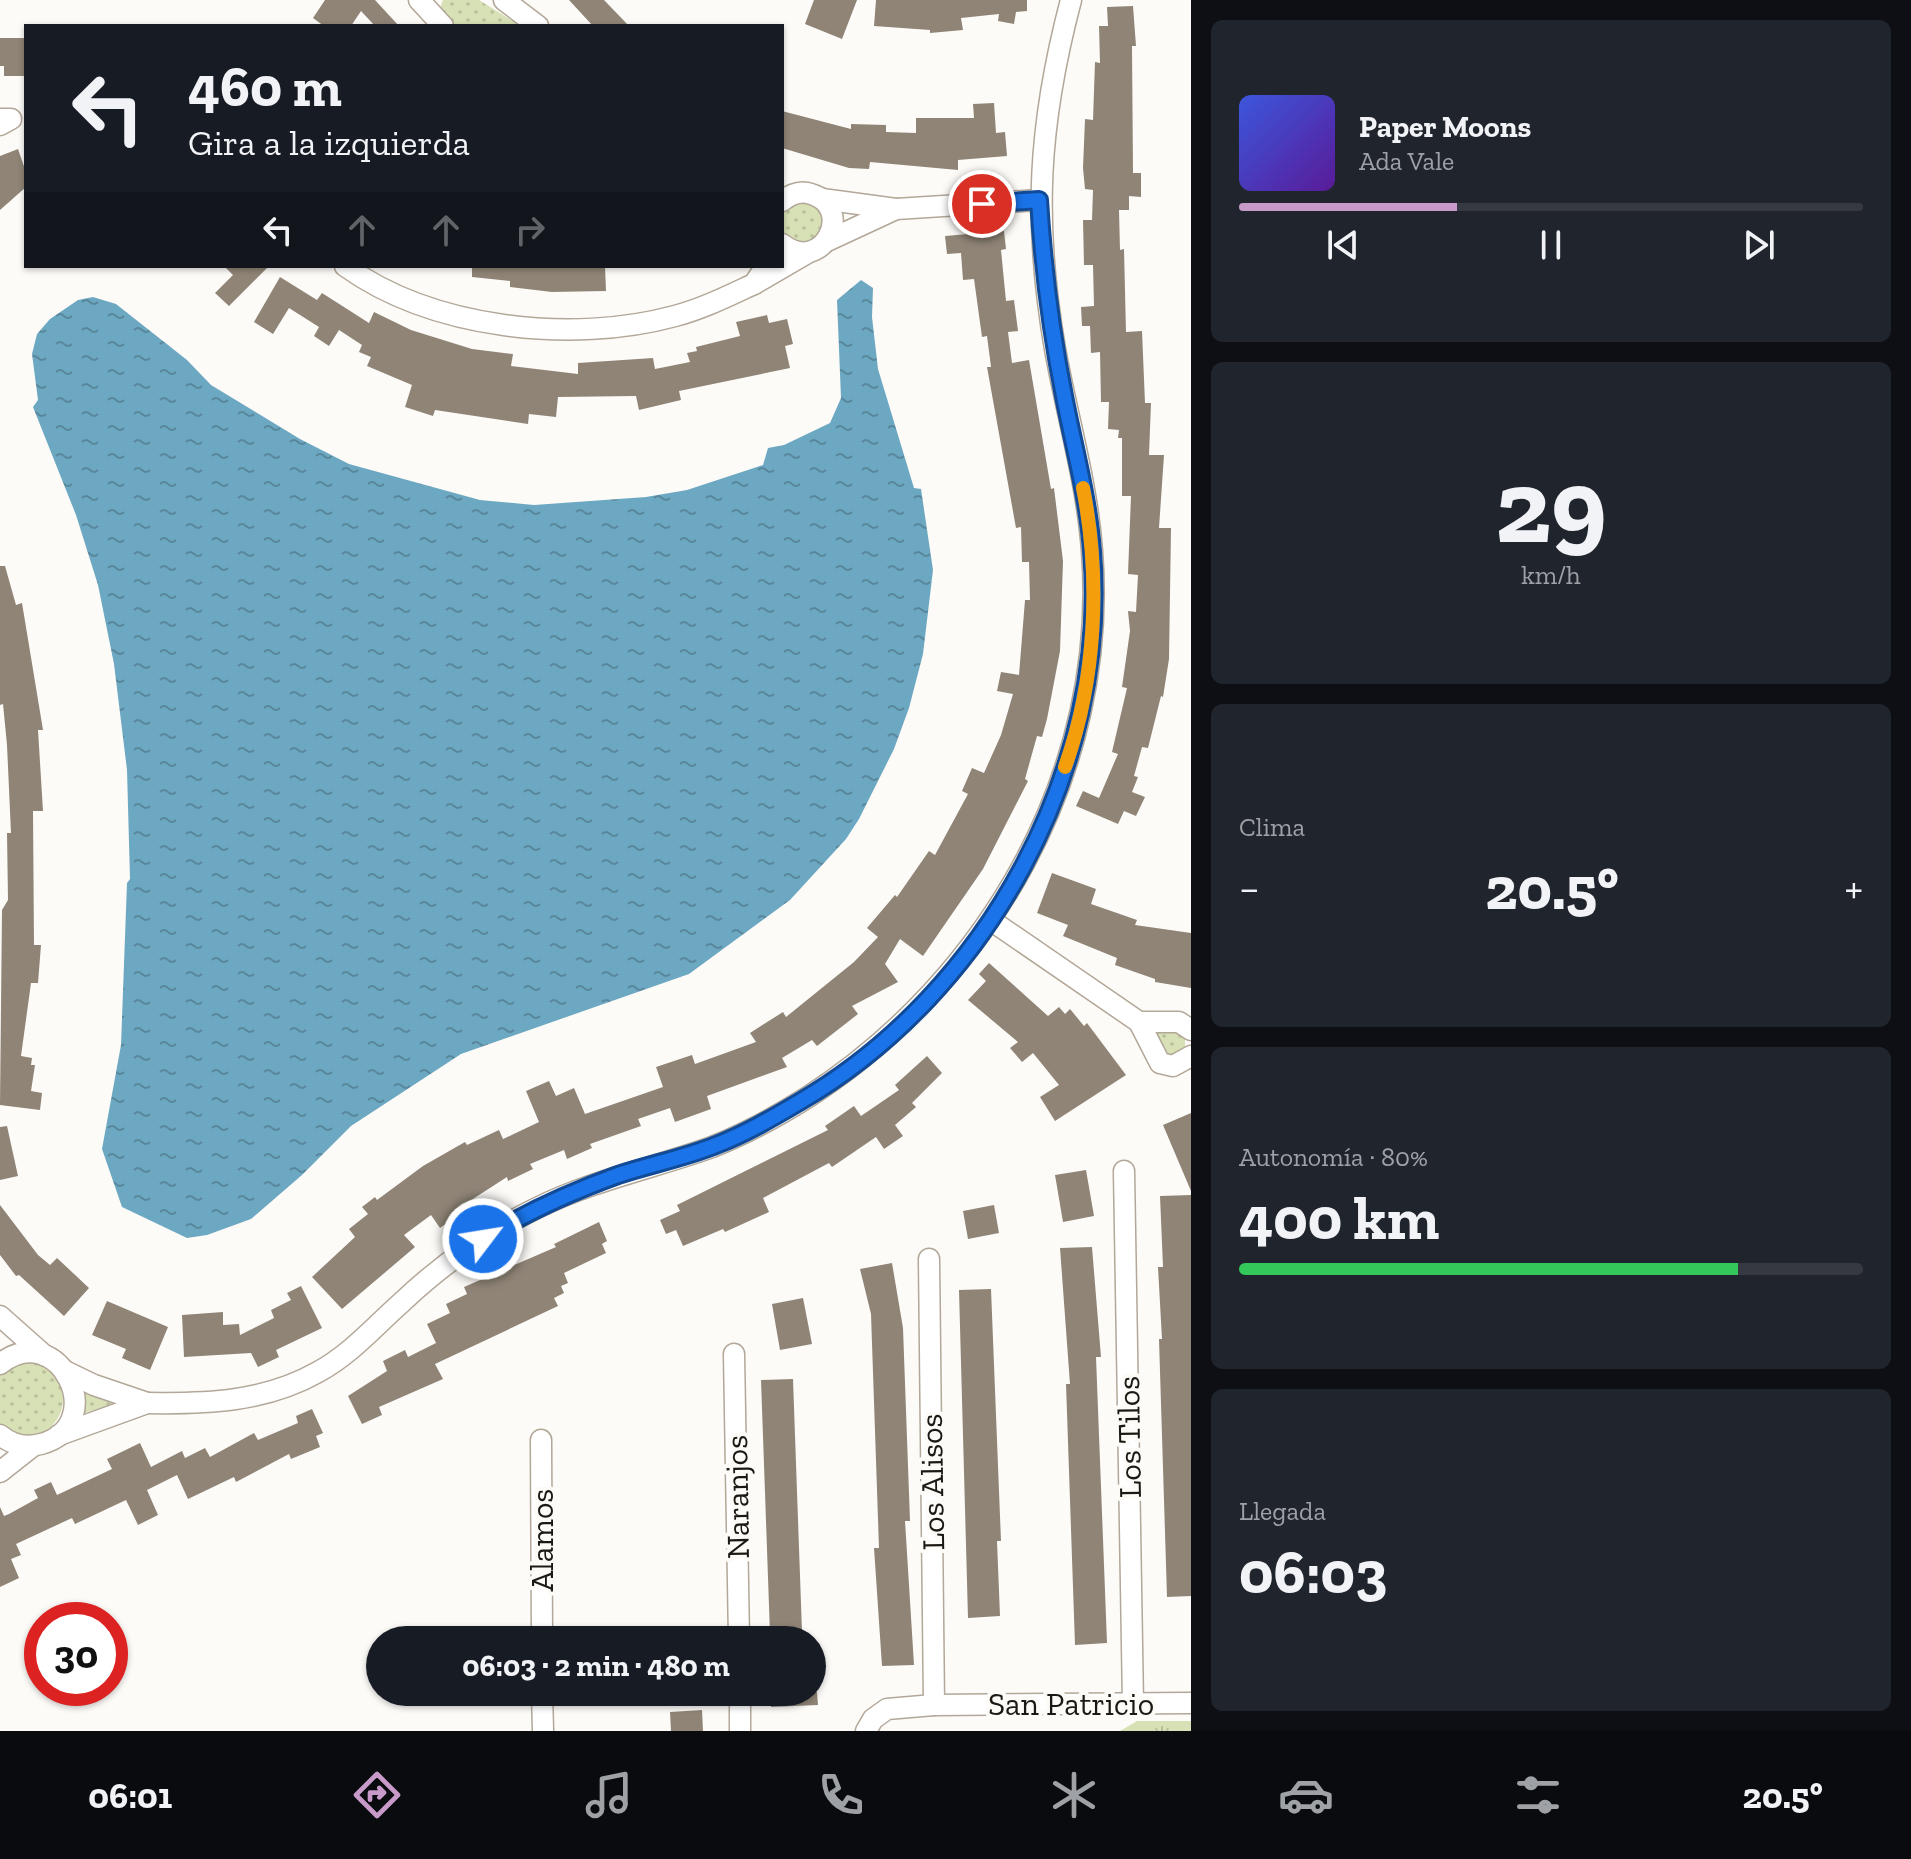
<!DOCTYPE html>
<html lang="es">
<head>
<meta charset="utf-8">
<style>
	:root { --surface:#171b24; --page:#20242c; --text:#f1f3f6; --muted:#9ea1a6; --line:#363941; --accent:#c79ac9 }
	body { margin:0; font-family:"Zilla Slab",serif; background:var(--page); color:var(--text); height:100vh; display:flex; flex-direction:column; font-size:30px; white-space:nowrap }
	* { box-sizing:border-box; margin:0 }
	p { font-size:26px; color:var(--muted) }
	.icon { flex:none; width:44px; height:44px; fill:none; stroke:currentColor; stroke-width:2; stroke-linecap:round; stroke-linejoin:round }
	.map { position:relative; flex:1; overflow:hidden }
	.details { display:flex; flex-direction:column; gap:20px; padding:20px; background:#0d0f14; width:720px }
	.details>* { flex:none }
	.hud { position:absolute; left:24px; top:24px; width:760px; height:244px; border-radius:0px; box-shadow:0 2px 6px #0004; background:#171b24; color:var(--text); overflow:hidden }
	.speed { position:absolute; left:24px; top:1602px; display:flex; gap:16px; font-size:40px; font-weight:700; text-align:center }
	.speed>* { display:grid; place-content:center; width:104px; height:104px; border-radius:50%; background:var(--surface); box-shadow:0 2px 6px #0004; line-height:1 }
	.speed .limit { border:12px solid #d22; background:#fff; color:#111 }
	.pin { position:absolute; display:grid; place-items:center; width:68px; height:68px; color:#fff; margin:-34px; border:4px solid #fff; border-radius:50%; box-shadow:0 2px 8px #0007 }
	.me { position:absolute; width:88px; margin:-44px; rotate:59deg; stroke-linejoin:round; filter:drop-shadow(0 0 6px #0008) }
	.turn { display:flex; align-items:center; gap:28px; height:168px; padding:0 32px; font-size:36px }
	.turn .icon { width:104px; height:104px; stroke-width:2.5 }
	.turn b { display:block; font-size:56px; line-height:68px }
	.lanes { display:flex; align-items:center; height:76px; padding:0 32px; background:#0003; justify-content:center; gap:40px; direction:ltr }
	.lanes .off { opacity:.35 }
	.big { font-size:60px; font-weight:700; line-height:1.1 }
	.details .widget { flex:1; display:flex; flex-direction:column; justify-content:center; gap:12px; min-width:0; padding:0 28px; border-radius:12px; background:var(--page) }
	.details .dial { align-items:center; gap:0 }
	.dial b { font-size:104px; line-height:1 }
	.song { display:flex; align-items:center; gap:24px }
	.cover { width:96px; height:96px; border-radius:12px; background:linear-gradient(135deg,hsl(230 70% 55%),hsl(270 70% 35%)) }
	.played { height:8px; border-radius:4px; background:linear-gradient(90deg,var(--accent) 35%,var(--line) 35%) }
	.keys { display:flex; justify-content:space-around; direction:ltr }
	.heat { display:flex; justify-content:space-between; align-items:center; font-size:44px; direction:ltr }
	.charge { height:12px; border-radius:6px; background:linear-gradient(90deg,#34c759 80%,var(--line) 0) }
	.trip { position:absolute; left:366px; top:1626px; width:460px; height:80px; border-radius:40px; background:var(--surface); box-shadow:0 2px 6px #0004; font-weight:700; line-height:80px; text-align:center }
	.menu { display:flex; height:128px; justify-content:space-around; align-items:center; background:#090b0e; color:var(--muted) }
	.menu .icon { width:56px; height:56px }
	.menu .current { color:var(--accent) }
	.menu b { font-size:36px; color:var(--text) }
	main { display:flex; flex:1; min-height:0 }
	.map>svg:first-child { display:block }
	.grass { fill:url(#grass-dots) }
	.park { fill:url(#park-tufts) }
	.water { fill:url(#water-ripples) }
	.building { fill:#8f8476 }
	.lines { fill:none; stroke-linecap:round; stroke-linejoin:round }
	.minor-casing { stroke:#b2a798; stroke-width:23 }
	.minor { stroke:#fff; stroke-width:20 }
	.route-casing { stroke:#114b97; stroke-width:20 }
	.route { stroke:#1a73e8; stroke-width:14 }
	.slow { stroke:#f59e0b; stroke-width:14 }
	.labels { text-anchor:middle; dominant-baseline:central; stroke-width:8; stroke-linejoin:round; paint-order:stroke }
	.street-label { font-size:32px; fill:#1c1813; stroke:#fdfbf8 }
</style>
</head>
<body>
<main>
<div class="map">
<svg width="1191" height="1731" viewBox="0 0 1191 1731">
	<defs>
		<pattern id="grass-dots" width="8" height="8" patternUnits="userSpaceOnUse" patternTransform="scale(2)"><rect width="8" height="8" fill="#d7e1b5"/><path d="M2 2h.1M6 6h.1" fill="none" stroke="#b8c09b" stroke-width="1.8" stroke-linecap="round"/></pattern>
		<pattern id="park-tufts" width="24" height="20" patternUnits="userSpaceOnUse" patternTransform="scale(2)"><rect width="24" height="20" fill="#d7e1b5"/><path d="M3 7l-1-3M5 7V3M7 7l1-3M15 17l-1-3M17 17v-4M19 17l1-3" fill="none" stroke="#b8c09b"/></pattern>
		<pattern id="water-ripples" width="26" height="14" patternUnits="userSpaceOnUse" patternTransform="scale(2)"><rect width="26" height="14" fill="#6da8c2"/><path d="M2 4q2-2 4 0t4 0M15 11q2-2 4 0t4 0" fill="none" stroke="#59889c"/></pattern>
	</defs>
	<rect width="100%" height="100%" fill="#fdfbf8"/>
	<g class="grass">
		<polygon points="443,0 479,0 521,26 449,26 440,8"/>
		<circle cx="802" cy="222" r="21"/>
		<polygon points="1169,1027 1185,1038 1185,1049 1167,1060 1156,1034"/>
		<path d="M36,1361c38,19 35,62 -3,77l-33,-9v-60l12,-7z"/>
		<polygon points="77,1386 121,1403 76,1415"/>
	</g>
	<polygon class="park" points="1137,1721 1191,1721 1191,1731 1120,1731"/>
	<polygon class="water" points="861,280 873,288 872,317 878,369 914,488 921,489 933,570 923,654 909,708 894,749 859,819 846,839 790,900 689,974 461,1054 351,1126 302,1175 251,1219 207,1235 187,1238 122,1207 102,1149 121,1045 127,883 130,879 127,770 114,664 98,585 76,515 33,407 38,400 32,354 37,334 50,319 78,300 93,297 116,304 187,360 211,385 300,439 349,464 480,500 534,505 646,497 687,490 763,465 768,448 784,445 830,423 841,398 837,300"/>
	<g class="building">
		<polygon points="325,0 375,0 399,26 375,26 361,11 351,26 324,26 313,18"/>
		<polygon points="569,0 604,0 629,26 593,26"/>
		<polygon points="814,0 857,0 842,39 805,24"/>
		<polygon points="876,0 1027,0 1027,11 1016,12 1014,24 998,21 999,14 961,18 963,30 930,33 930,30 874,26"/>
		<polygon points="1133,6 1136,46 1132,46 1133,173 1141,173 1141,197 1129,196 1129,210 1119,210 1120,250 1124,249 1126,332 1142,331 1145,403 1151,403 1149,455 1164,455 1159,528 1171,528 1169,659 1163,697 1161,696 1148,748 1142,747 1134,776 1138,777 1132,792 1145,797 1136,816 1124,811 1118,824 1076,806 1083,791 1099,798 1118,754 1112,752 1127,688 1122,687 1130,631 1128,611 1136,612 1138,575 1128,574 1131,496 1122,496 1122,438 1118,438 1119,430 1108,429 1109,402 1101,402 1100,352 1091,353 1090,326 1082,326 1081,307 1094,306 1093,265 1084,265 1083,220 1092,220 1093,190 1085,189 1083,168 1085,119 1093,120 1095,62 1100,63 1099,26 1108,26 1107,7"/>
		<polygon points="0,38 26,38 26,76 4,76 4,66 0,66"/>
		<polygon points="994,103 996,133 1005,132 1007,156 958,160 958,170 870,162 869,169 849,168 782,148 782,111 851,129 851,124 886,125 886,132 916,133 916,118 974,118 973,104"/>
		<polygon points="18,149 26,172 26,187 0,210 0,156"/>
		<polygon points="1004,231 1006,249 1001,250 1006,301 1014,300 1018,331 1008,332 1012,363 1029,360 1051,489 1054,488 1063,561 1060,651 1047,719 1042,737 1037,736 1025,779 1028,781 983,869 923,956 900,939 885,964 898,982 852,1006 858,1014 817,1046 812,1040 782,1058 787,1067 707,1096 711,1109 675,1122 670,1108 638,1119 641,1126 590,1144 592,1148 567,1159 564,1150 530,1164 533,1169 508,1181 507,1177 451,1213 455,1217 440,1228 431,1215 404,1235 415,1247 342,1309 312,1277 355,1237 349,1229 368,1214 362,1207 375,1197 377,1200 423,1166 465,1142 467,1145 499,1130 503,1139 539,1122 526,1091 549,1081 556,1096 574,1088 585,1114 663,1087 656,1067 692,1055 695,1064 756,1042 750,1033 783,1012 786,1017 854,962 878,937 867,928 895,895 897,897 929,851 935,855 968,794 962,791 972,768 984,773 1001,735 1013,694 997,691 1001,672 1019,675 1025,600 1030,600 1029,562 1022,562 1021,527 1016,528 987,367 991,367 987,336 982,337 974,279 963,280 961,253 947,254 945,236"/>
		<polygon points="224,266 269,266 229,306 215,293 233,275"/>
		<polygon points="472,266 605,266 606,291 552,292 510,287 510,281 472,277"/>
		<polygon points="280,277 317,300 322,293 369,323 374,312 411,330 472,349 513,354 511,366 578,374 578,363 653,358 655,369 690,362 687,353 697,351 696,347 740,336 736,322 767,315 769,323 787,319 793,344 785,346 790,368 679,391 681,400 639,410 636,396 558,397 556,417 529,414 528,424 435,410 433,416 405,407 412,385 367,366 371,357 359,352 362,345 339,330 329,346 314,336 319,327 289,308 273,334 254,322"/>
		<polygon points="0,566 5,566 16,605 22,603 43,730 38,730 43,811 33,811 34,945 41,945 38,983 31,983 21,1056 32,1058 31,1065 35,1065 31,1091 42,1093 40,1110 0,1105 2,910 8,900 7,833 11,833 7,745 3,704 0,705"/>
		<polygon points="1052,873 1096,889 1091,904 1137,920 1135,925 1191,933 1191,988 1155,982 1155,979 1115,965 1117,958 1063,936 1068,925 1037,913"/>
		<polygon points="989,963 1048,1016 1059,1007 1065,1014 1070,1009 1084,1026 1087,1023 1126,1075 1055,1121 1040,1097 1059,1085 1033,1053 1022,1062 1010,1048 1018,1042 968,1000 986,981 979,974"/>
		<polygon points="927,1056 942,1073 912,1103 916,1107 895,1125 903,1136 884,1149 876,1137 832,1167 829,1163 763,1198 769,1212 725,1232 723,1229 683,1246 676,1230 666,1234 660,1220 680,1211 677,1205 828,1130 825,1126 854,1106 861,1116 899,1090 895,1085"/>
		<polygon points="1191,1113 1191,1191 1163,1125"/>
		<polygon points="7,1126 18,1176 0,1180 0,1127"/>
		<polygon points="1086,1170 1094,1216 1063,1222 1055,1175"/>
		<polygon points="1191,1195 1191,1596 1167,1597 1159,1339 1162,1339 1158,1267 1163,1267 1160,1196"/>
		<polygon points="0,1205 38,1255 50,1265 57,1258 89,1288 64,1316 19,1275 16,1276 0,1255"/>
		<polygon points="994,1205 999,1233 968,1239 963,1211"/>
		<polygon points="599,1222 607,1241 602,1244 606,1253 564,1273 568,1283 561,1286 564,1293 554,1298 558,1306 435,1364 443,1379 379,1407 382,1415 362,1424 348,1396 387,1371 383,1361 405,1350 408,1357 436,1343 427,1324 450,1313 446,1304 467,1294 464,1287 556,1247 554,1244"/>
		<polygon points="1092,1247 1101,1357 1096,1357 1107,1643 1075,1645 1066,1384 1070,1384 1060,1248"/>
		<polygon points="892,1263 903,1328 910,1521 905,1521 914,1665 882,1666 874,1548 879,1548 871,1314 860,1269"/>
		<polygon points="301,1286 322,1328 276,1350 279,1357 258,1367 251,1353 184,1357 182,1315 223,1312 223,1325 239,1324 240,1335 274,1318 271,1310 291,1300 287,1293"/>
		<polygon points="991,1289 1001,1541 997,1541 1000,1616 968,1618 959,1290"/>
		<polygon points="803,1298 812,1344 780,1350 772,1304"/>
		<polygon points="107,1301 168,1327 150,1370 122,1358 126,1349 92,1335"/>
		<polygon points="793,1379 802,1632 770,1634 761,1380"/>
		<polygon points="312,1409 323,1433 316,1436 320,1447 291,1459 289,1454 236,1482 234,1477 188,1499 177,1475 147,1490 158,1515 138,1525 126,1500 75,1524 72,1518 16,1544 21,1555 11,1559 19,1578 0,1587 0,1507 4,1516 9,1514 38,1498 34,1490 51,1482 57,1495 112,1469 107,1459 140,1443 151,1467 182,1451 185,1458 205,1448 210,1457 254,1433 258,1440 298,1423 296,1416"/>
		<polygon points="770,1692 817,1692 818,1705 771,1707"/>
		<polygon points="702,1710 703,1731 671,1731 670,1712"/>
	</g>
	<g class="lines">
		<defs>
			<g id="minor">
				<polyline points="419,0 443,26"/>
				<polyline points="504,0 538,26"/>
				<polyline points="0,119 11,119 0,125"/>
				<polyline points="822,199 896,209 827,241"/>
				<path d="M782,201c9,-7 18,-11 29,-7 45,13 12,82 -29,50"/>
				<polyline points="896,209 1039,200"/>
				<path d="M345,266c88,63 227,78 330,50 27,-7 53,-20 79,-32"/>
				<polyline points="766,266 754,284 809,252"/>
				<polyline points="992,921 1139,1022"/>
				<polyline points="1191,1030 1179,1022 1139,1022 1160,1063 1173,1066 1191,1056"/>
				<polyline points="1124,1171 1133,1704"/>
				<polyline points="929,1259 934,1705"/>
				<polyline points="0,1316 44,1355"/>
				<polyline points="734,1354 739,1640"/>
				<path d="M0,1364c59,-47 111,61 41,80 -14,4 -29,1 -41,-9"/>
				<path d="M147,1403c60,1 118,-1 171,-31 33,-18 56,-45 83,-69 40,-38 87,-71 136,-95 56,-28 117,-40 175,-61 33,-13 66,-31 96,-50 182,-118 301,-326 284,-546 -5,-69 -25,-135 -37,-202 -22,-128 -17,-224 16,-349"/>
				<polyline points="59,1435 147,1403 94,1385 65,1371"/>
				<polyline points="541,1440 542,1640"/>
				<polyline points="0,1472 33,1446"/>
				<polyline points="542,1692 543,1731"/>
				<polyline points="740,1692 740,1731"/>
				<polyline points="866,1731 873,1719 887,1709 934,1705 1191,1703"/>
			</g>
		</defs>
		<use href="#minor" class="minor-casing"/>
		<use href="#minor" class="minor"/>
	</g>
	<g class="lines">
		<defs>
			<path id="route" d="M483,1239c43,-27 88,-47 135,-64 33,-11 66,-17 98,-30 29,-11 58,-28 85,-44 186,-109 309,-333 291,-550 -4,-53 -18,-103 -28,-155 -13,-65 -21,-130 -25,-196l-57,4"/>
		</defs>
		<use href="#route" class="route-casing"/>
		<use href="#route" class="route"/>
		<path class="slow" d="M1065,767c31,-87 36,-188 18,-279"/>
	</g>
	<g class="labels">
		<g class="street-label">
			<text transform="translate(1129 1437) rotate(-91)">Los Tilos</text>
			<text transform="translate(932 1482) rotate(-91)">Los Alisos</text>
			<text transform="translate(737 1497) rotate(-91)">Naranjos</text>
			<text transform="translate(542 1540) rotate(-90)">Alamos</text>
			<text x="1071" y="1704">San Patricio</text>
		</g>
	</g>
</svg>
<div class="speed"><div class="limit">30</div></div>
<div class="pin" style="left:982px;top:204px;background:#d93025"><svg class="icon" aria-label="arrive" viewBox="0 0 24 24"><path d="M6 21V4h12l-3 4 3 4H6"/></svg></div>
<svg class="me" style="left:483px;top:1239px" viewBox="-20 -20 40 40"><circle r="17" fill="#1a73e8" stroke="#fff" stroke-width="3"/><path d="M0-11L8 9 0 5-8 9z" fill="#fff"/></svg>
<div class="trip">06:03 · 2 min · 480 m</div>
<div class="hud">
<div class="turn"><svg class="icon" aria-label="left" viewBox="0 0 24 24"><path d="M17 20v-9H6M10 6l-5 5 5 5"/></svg><div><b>460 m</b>Gira a la izquierda</div></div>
<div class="lanes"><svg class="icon" aria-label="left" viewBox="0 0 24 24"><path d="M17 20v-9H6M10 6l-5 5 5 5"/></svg><svg class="icon off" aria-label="ahead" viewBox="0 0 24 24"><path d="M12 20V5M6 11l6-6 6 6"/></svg><svg class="icon off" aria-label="ahead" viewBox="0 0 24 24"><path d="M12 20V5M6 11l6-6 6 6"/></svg><svg class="icon off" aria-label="right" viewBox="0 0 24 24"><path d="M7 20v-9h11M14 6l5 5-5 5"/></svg></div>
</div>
</div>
<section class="details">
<div class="widget">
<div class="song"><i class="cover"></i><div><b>Paper Moons</b><p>Ada Vale</p></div></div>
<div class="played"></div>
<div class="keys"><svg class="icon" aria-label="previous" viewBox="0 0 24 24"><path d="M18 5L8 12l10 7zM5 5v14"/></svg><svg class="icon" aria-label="pause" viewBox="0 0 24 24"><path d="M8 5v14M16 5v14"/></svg><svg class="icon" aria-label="next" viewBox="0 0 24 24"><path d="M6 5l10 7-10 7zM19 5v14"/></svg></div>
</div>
<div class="widget dial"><b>29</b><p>km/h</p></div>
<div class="widget"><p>Clima</p>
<div class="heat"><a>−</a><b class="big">20.5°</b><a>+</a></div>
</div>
<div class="widget"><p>Autonomía · 80%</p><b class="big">400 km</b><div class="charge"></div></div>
<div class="widget"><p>Llegada</p><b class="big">06:03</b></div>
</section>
</main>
<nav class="menu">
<b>06:01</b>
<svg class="icon current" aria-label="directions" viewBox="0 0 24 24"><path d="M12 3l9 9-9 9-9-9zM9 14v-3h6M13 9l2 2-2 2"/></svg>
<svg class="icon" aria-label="music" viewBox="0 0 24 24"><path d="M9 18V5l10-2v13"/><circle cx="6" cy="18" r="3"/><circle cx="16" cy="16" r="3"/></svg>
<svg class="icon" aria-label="phone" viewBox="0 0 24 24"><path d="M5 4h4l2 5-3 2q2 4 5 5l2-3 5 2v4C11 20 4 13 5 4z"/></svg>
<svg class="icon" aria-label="climate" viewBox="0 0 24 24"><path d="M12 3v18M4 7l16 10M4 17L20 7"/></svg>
<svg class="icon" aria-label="car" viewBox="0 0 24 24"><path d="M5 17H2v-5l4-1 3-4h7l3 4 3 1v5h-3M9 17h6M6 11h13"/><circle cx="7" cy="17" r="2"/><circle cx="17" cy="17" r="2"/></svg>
<svg class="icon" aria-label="filters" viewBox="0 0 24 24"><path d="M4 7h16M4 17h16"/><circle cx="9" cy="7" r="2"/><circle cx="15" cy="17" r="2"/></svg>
<b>20.5°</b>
</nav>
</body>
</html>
